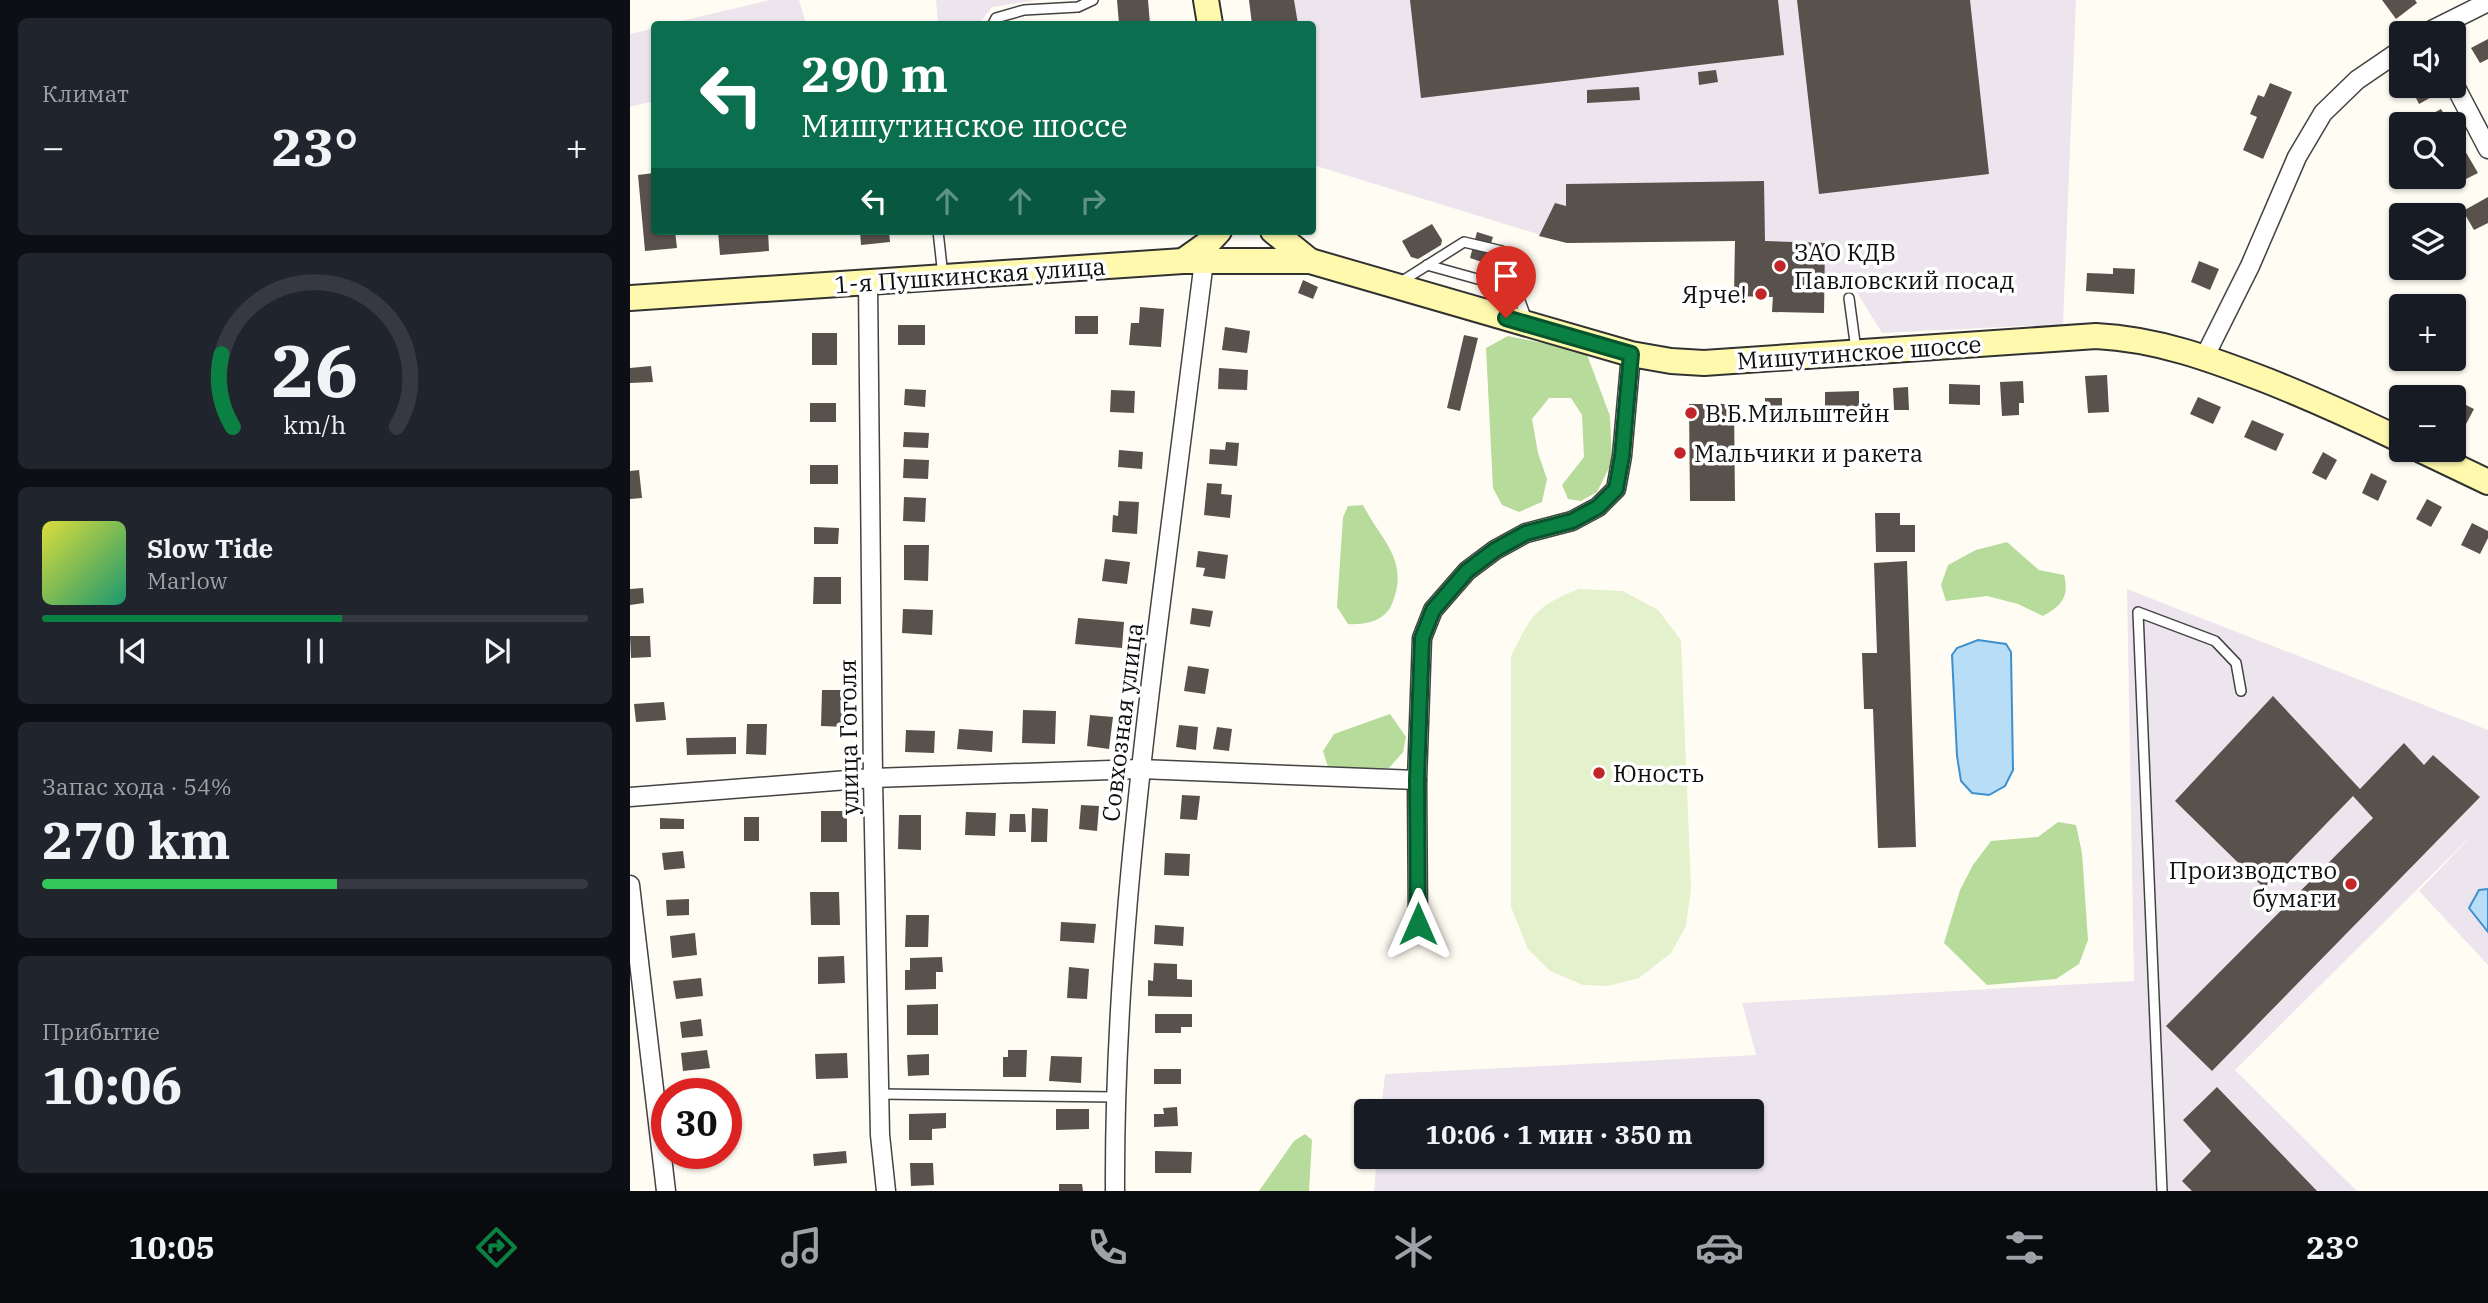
<!DOCTYPE html>
<html lang="ru">
<head>
<meta charset="utf-8">
<style>
	:root { --surface:#171b24; --page:#20242c; --text:#f1f3f6; --muted:#9ea1a6; --line:#363941; --accent:#0b8043 }
	body { margin:0; font-family:"IBM Plex Serif",serif; background:var(--page); color:var(--text); height:100vh; display:flex; flex-direction:column; font-size:26px; white-space:nowrap }
	* { box-sizing:border-box; margin:0 }
	p { font-size:23px; color:var(--muted) }
	.icon { flex:none; width:38px; height:38px; fill:none; stroke:currentColor; stroke-width:2; stroke-linecap:round; stroke-linejoin:round }
	.map { position:relative; flex:1; overflow:hidden }
	.side { display:flex; flex-direction:column; gap:18px; padding:18px; background:#0d0f14; width:630px }
	.side>* { flex:none }
	.hud { position:absolute; left:21px; top:21px; width:665px; height:214px; border-radius:7px; box-shadow:0 2px 5px #0004; background:#0b6e4f; color:#fff; overflow:hidden }
	.fabs { position:absolute; left:1759px; top:21px; display:grid; gap:14px }
	.fabs a { display:grid; place-items:center; width:77px; height:77px; border-radius:7px; background:var(--surface); box-shadow:0 2px 5px #0004; font-size:35px }
	.speed { position:absolute; left:21px; top:1078px; display:flex; gap:14px; font-size:35px; font-weight:700; text-align:center }
	.speed>* { display:grid; place-content:center; width:91px; height:91px; border-radius:50%; background:var(--surface); box-shadow:0 2px 5px #0004; line-height:1 }
	.speed .limit { border:10px solid #d22; background:#fff; color:#111 }
	.pin { position:absolute; display:grid; place-items:center; width:60px; height:60px; color:#fff; margin:-72px -30px; border-radius:50% 50% 50% 0; rotate:-45deg; box-shadow:0 0 7px #0007 }
	.pin .icon { rotate:45deg }
	.me { position:absolute; width:77px; margin:-38px; rotate:0deg; stroke-linejoin:round; filter:drop-shadow(0 0 5px #0008) }
	.turn { display:flex; align-items:center; gap:24px; height:147px; padding:0 35px; font-size:32px }
	.turn .icon { width:91px; height:91px; stroke-width:2.5 }
	.turn b { display:block; font-size:49px; line-height:60px }
	.lanes { display:flex; align-items:center; height:66px; padding:0 35px; background:#0003; justify-content:center; gap:35px; direction:ltr }
	.lanes .off { opacity:.35 }
	.big { font-size:52px; font-weight:800; line-height:1.1 }
	.side .widget { flex:1; display:flex; flex-direction:column; justify-content:center; gap:10px; min-width:0; padding:0 24px; border-radius:10px; background:var(--page) }
	.side .dial { align-items:center; gap:0 }
	.dial svg { height:182px; overflow:visible; fill:none; stroke:var(--line); stroke-width:7; stroke-linecap:round; text-anchor:middle }
	.dial text { fill:var(--text); stroke:none }
	.song { display:flex; align-items:center; gap:21px }
	.cover { width:84px; height:84px; border-radius:10px; background:linear-gradient(135deg,hsl(60 70% 55%),hsl(160 70% 35%)) }
	.played { height:7px; border-radius:4px; background:linear-gradient(90deg,var(--accent) 55%,var(--line) 55%) }
	.keys { display:flex; justify-content:space-around; direction:ltr }
	.heat { display:flex; justify-content:space-between; align-items:center; font-size:38px; direction:ltr }
	.charge { height:10px; border-radius:5px; background:linear-gradient(90deg,#34c759 54%,var(--line) 0) }
	.trip { position:absolute; left:724px; top:1099px; width:410px; height:70px; border-radius:7px; background:var(--surface); box-shadow:0 2px 5px #0004; font-weight:800; line-height:70px; text-align:center }
	.tabs { display:flex; height:112px; justify-content:space-around; align-items:center; background:#090b0e; color:var(--muted) }
	.tabs .icon { width:49px; height:49px }
	.tabs .current { color:var(--accent) }
	.tabs b { font-size:32px; color:var(--text) }
	main { display:flex; flex:1; min-height:0 }
	.map>svg:first-child { display:block }
	.industrial { fill:#ede5ee }
	.forest { fill:#b6db9b }
	.pitch { fill:#e4f1cd }
	.water { fill:#b7ddf7; stroke:#3e90ce; stroke-width:2 }
	.building { fill:#59514c }
	.lines { fill:none; stroke-linecap:round; stroke-linejoin:round }
	.service-casing { stroke:#434343; stroke-width:12 }
	.minor-casing { stroke:#434343; stroke-width:21 }
	.secondary-casing { stroke:#323232; stroke-width:28 }
	.service { stroke:#fff; stroke-width:9 }
	.minor { stroke:#fff; stroke-width:18 }
	.secondary { stroke:#fff9ae; stroke-width:24 }
	.route-casing { stroke:#07532c; stroke-width:18 }
	.route { stroke:#0b8043; stroke-width:12 }
	.poi-dot { fill:#c22628; stroke:#fff; stroke-width:2.5 }
	.labels { text-anchor:middle; dominant-baseline:central; stroke-width:7; stroke-linejoin:round; paint-order:stroke }
	.poi-label { font-size:24px; fill:#101010; stroke:#fff; text-anchor:start }
	.street-label { font-size:24px; fill:#101010; stroke:#fff }
</style>
</head>
<body>
<main>
<section class="side">
<div class="widget"><p>Климат</p>
<div class="heat"><a>−</a><b class="big">23°</b><a>+</a></div>
</div>
<div class="widget dial"><svg viewBox="0 0 100 80">
<path d="M14 69A42 42 0 1 1 86 69"/>
<path d="M14 69A42 42 0 0 1 9 37" stroke="#0b8043"/>
<text x="50" y="56" font-size="32" font-weight="700">26</text>
<text x="50" y="72" font-size="11">km/h</text>
</svg></div>
<div class="widget">
<div class="song"><i class="cover"></i><div><b>Slow Tide</b><p>Marlow</p></div></div>
<div class="played"></div>
<div class="keys"><svg class="icon" aria-label="previous" viewBox="0 0 24 24"><path d="M18 5L8 12l10 7zM5 5v14"/></svg><svg class="icon" aria-label="pause" viewBox="0 0 24 24"><path d="M8 5v14M16 5v14"/></svg><svg class="icon" aria-label="next" viewBox="0 0 24 24"><path d="M6 5l10 7-10 7zM19 5v14"/></svg></div>
</div>
<div class="widget"><p>Запас хода · 54%</p><b class="big">270 km</b><div class="charge"></div></div>
<div class="widget"><p>Прибытие</p><b class="big">10:06</b></div>
</section>
<div class="map">
<svg width="1858" height="1191" viewBox="0 0 1858 1191">
	<rect width="100%" height="100%" fill="#fffdf3"/>
	<g class="industrial">
		<polygon points="140,0 169,0 176,24 38,24"/>
		<polygon points="306,0 407,0 362,7 349,24 308,24"/>
		<polygon points="619,0 1446,0 1433,324 1252,333 1226,291 1214,290 1194,290 1194,313 1142,312 1142,297 1104,296 1105,241 937,243 683,165 682,24 622,24"/>
		<polygon points="24,28 24,101 0,107 0,34"/>
		<polygon points="1497,589 1858,730 1858,965 1789,891 1847,830 1605,1070 1727,1191 744,1191 747,1157 1122,1157 1122,1111 751,1111 755,1074 1126,1055 1112,1003 1504,981"/>
	</g>
	<g class="forest">
		<polygon points="878,336 956,352 980,416 982,462 967,492 951,501 938,499 932,485 954,457 952,415 941,398 919,398 902,419 908,453 917,479 912,502 889,512 872,505 863,488 856,348"/>
		<path d="M733,505c19,37 48,56 28,101 -8,16 -27,19 -43,18l-11,-17 6,-90 5,-11z"/>
		<path d="M1377,542l32,28 25,5c6,22 -3,31 -21,41l-25,-12 -31,-8 -41,5 -5,-16 7,-20 28,-15z"/>
		<polygon points="760,714 776,737 773,752 759,768 730,772 698,767 693,751 704,734"/>
		<polygon points="1428,822 1446,825 1452,853 1458,940 1449,964 1426,979 1357,985 1314,943 1330,890 1343,865 1361,841 1408,837"/>
		<polygon points="675,1134 682,1140 679,1191 629,1191 664,1141"/>
	</g>
	<path class="pitch" d="M949,589l44,2 35,19 23,30 10,249 -5,37 -15,27 -32,25 -31,8 -25,-1 -33,-14 -22,-22 -17,-42v-251c20,-40 24,-50 68,-67z"/>
	<g class="water">
		<polygon points="1348,640 1376,644 1381,652 1383,770 1375,786 1359,795 1342,793 1331,781 1327,756 1322,655 1327,648"/>
		<polygon points="1858,889 1858,932 1839,908 1849,890"/>
	</g>
	<g class="building">
		<polygon points="487,0 518,0 520,24 489,24"/>
		<polygon points="619,0 664,0 668,24 622,24"/>
		<polygon points="780,0 1148,0 1154,55 791,98"/>
		<polygon points="1167,0 1340,0 1359,174 1189,194"/>
		<polygon points="1752,0 1785,0 1787,3 1766,19"/>
		<polygon points="1858,39 1858,59 1850,63 1841,48"/>
		<polygon points="1086,70 1088,82 1069,85 1068,72"/>
		<polygon points="1640,83 1662,92 1633,159 1613,150 1627,117 1620,114 1628,95 1634,97"/>
		<polygon points="1780,86 1800,86 1805,95 1789,104"/>
		<polygon points="1009,87 1010,100 957,103 957,90"/>
		<polygon points="1811,109 1820,124 1783,124"/>
		<polygon points="1834,149 1848,173 1826,184 1820,177 1811,182 1809,177 1824,177 1824,154"/>
		<polygon points="24,173 24,231 45,231 47,248 15,251 8,175"/>
		<polygon points="1134,181 1135,241 1195,243 1194,313 1142,312 1143,297 1104,296 1105,241 937,243 909,236 925,203 936,206 936,184"/>
		<polygon points="1858,197 1858,223 1844,230 1833,211"/>
		<polygon points="802,224 812,240 811,245 788,259 781,257 772,241"/>
		<polygon points="88,231 138,231 139,251 90,255"/>
		<polygon points="230,231 259,231 260,242 231,245"/>
		<polygon points="847,232 863,237 855,263 840,258"/>
		<polygon points="1569,261 1589,269 1580,290 1561,282"/>
		<polygon points="1483,268 1505,269 1504,294 1456,291 1457,273 1483,274"/>
		<polygon points="673,280 688,287 683,299 668,293"/>
		<polygon points="510,307 534,309 531,347 499,345 501,323 509,323"/>
		<rect x="445" y="316" width="23" height="18"/>
		<rect x="268" y="325" width="27" height="20"/>
		<polygon points="595,327 620,331 617,353 592,350"/>
		<rect x="182" y="333" width="25" height="32"/>
		<polygon points="834,335 848,338 830,411 817,408"/>
		<polygon points="21,366 23,382 0,383 0,368"/>
		<polygon points="589,368 618,370 617,390 588,389"/>
		<polygon points="1477,375 1479,412 1458,413 1455,376"/>
		<polygon points="1393,381 1394,403 1389,403 1389,415 1372,416 1370,382"/>
		<polygon points="1319,384 1350,385 1350,405 1319,404"/>
		<polygon points="1278,387 1279,410 1264,410 1263,388"/>
		<polygon points="275,389 296,390 295,407 274,405"/>
		<polygon points="481,390 505,391 504,413 480,412"/>
		<polygon points="1229,391 1229,414 1195,415 1195,392"/>
		<polygon points="1568,397 1591,407 1583,424 1560,414"/>
		<rect x="1135" y="398" width="17" height="24"/>
		<polygon points="1824,399 1844,409 1836,424 1824,418"/>
		<rect x="180" y="403" width="26" height="19"/>
		<polygon points="1059,404 1104,404 1105,501 1060,501"/>
		<polygon points="1622,420 1654,434 1646,451 1614,437"/>
		<polygon points="274,432 299,433 298,448 273,447"/>
		<polygon points="596,442 609,443 607,466 579,464 580,449 595,450"/>
		<polygon points="489,450 513,452 512,469 488,467"/>
		<polygon points="1693,452 1707,460 1696,480 1682,473"/>
		<polygon points="274,459 299,460 298,479 273,478"/>
		<rect x="180" y="465" width="28" height="19"/>
		<polygon points="9,470 12,498 0,499 0,471"/>
		<polygon points="1741,473 1757,481 1748,501 1732,493"/>
		<polygon points="577,483 592,484 591,494 602,495 600,518 574,515"/>
		<polygon points="274,497 296,498 295,522 273,521"/>
		<polygon points="1797,499 1812,507 1801,527 1786,519"/>
		<polygon points="489,501 509,502 507,534 482,532 483,515 488,516"/>
		<polygon points="1245,513 1270,513 1270,525 1285,525 1285,552 1246,552"/>
		<polygon points="1842,523 1858,531 1858,538 1850,554 1831,545"/>
		<polygon points="184,527 209,528 208,544 184,544"/>
		<polygon points="274,545 299,545 298,581 274,580"/>
		<polygon points="568,551 598,555 595,579 573,576 575,568 566,567"/>
		<polygon points="475,559 500,562 497,584 472,581"/>
		<polygon points="1277,561 1286,847 1248,848 1243,709 1234,709 1232,653 1247,653 1244,563"/>
		<polygon points="184,577 211,577 211,604 183,604"/>
		<polygon points="13,588 14,603 0,605 0,589"/>
		<polygon points="562,608 583,611 580,627 560,624"/>
		<polygon points="273,609 303,610 302,635 272,633"/>
		<polygon points="448,618 494,622 492,648 445,644"/>
		<polygon points="0,636 20,636 21,657 1,658"/>
		<polygon points="558,666 579,669 575,694 554,691"/>
		<polygon points="192,690 216,690 216,727 191,726"/>
		<polygon points="1643,696 1730,789 1774,743 1794,765 1803,755 1850,797 1582,1071 1536,1026 1743,818 1723,796 1634,888 1545,801"/>
		<polygon points="34,702 36,720 6,722 4,704"/>
		<polygon points="393,710 426,711 425,744 392,743"/>
		<polygon points="460,715 483,717 479,749 457,746"/>
		<polygon points="117,724 137,724 136,755 116,754"/>
		<polygon points="549,725 568,727 566,750 546,747"/>
		<polygon points="587,727 602,729 599,751 583,749"/>
		<polygon points="329,729 363,731 362,752 327,749"/>
		<polygon points="276,730 305,731 304,753 275,752"/>
		<polygon points="106,737 106,754 57,755 56,738"/>
		<polygon points="552,795 570,796 567,820 550,819"/>
		<polygon points="451,805 469,806 467,831 449,829"/>
		<polygon points="402,808 418,809 417,842 401,842"/>
		<rect x="191" y="811" width="26" height="31"/>
		<polygon points="336,812 366,813 365,836 335,835"/>
		<polygon points="380,814 395,814 396,832 379,832"/>
		<polygon points="269,815 291,815 291,850 268,849"/>
		<rect x="114" y="817" width="15" height="24"/>
		<polygon points="30,818 54,819 54,829 30,829"/>
		<polygon points="53,851 55,868 34,870 32,853"/>
		<polygon points="535,853 560,854 559,876 534,875"/>
		<polygon points="180,892 209,892 210,925 181,925"/>
		<polygon points="59,899 59,915 37,916 36,900"/>
		<polygon points="276,915 299,915 298,947 275,947"/>
		<polygon points="431,922 466,924 464,943 430,941"/>
		<polygon points="525,925 554,927 553,946 524,944"/>
		<polygon points="65,933 67,955 42,958 40,936"/>
		<polygon points="214,956 215,983 188,984 188,957"/>
		<polygon points="312,957 313,972 306,972 306,989 275,990 275,970 280,970 280,958"/>
		<polygon points="524,963 547,964 547,979 562,980 562,997 518,996 518,980 523,981"/>
		<polygon points="439,967 459,969 457,999 437,998"/>
		<polygon points="71,978 73,996 46,999 43,981"/>
		<polygon points="308,1004 308,1035 277,1035 277,1005"/>
		<polygon points="525,1014 562,1014 562,1027 551,1027 551,1033 525,1033"/>
		<polygon points="71,1019 73,1036 52,1038 50,1022"/>
		<polygon points="77,1050 80,1068 53,1071 51,1053"/>
		<polygon points="378,1050 397,1050 396,1077 373,1077 373,1057 378,1057"/>
		<polygon points="217,1053 218,1078 186,1079 185,1054"/>
		<polygon points="299,1054 299,1075 278,1076 277,1055"/>
		<polygon points="421,1056 452,1057 451,1083 419,1081"/>
		<rect x="524" y="1069" width="27" height="15"/>
		<polygon points="79,1085 80,1094 55,1094 54,1088"/>
		<polygon points="1587,1087 1687,1191 1562,1191 1552,1181 1581,1151 1553,1120"/>
		<polygon points="547,1107 548,1126 524,1127 524,1114 534,1114 533,1108"/>
		<polygon points="426,1109 459,1109 459,1129 426,1130"/>
		<polygon points="316,1113 316,1128 302,1129 302,1140 279,1140 279,1114"/>
		<polygon points="216,1151 217,1163 184,1166 183,1154"/>
		<polygon points="525,1151 562,1152 561,1173 525,1173"/>
		<polygon points="280,1163 303,1163 304,1185 281,1186"/>
		<polygon points="429,1184 452,1184 453,1191 429,1191"/>
	</g>
	<g class="lines">
		<defs>
			<g id="service">
				<polyline points="363,24 366,18 394,10 448,7 463,0"/>
				<polyline points="308,231 313,276"/>
				<polyline points="797,265 887,290"/>
				<polyline points="769,283 834,242 872,251 897,320"/>
				<polyline points="1219,298 1226,350"/>
				<polyline points="249,1094 485,1097"/>
				<polyline points="1532,1191 1508,612 1585,641 1606,663 1611,691"/>
			</g>
			<g id="minor">
				<polyline points="1796,33 1858,2"/>
				<polyline points="1824,84 1858,149"/>
				<polyline points="238,283 243,778 250,1135 256,1191"/>
				<polyline points="1575,356 1620,266 1667,157 1693,113 1727,80 1771,50"/>
				<polyline points="0,797 243,778 510,769 787,780"/>
				<polyline points="0,885 36,1191"/>
				<polyline points="788,924 787,780 792,638 803,610 837,571 865,550 896,533 942,521 968,507 986,489 992,456 1001,354"/>
				<path d="M485,1191c-1,-192 20,-383 44,-574 15,-118 29,-237 45,-356"/>
			</g>
			<g id="secondary">
				<polyline points="576,0 580,24"/>
				<polyline points="643,231 680,261"/>
				<polyline points="553,261 577,244 589,231"/>
				<path d="M0,298l553,-37h127l321,93 40,7 33,2 392,-27c61,3 115,23 172,45 45,18 89,38 133,59"/>
				<polyline points="1791,450 1858,482"/>
			</g>
		</defs>
		<use href="#service" class="service-casing"/>
		<use href="#minor" class="minor-casing"/>
		<use href="#secondary" class="secondary-casing"/>
		<use href="#service" class="service"/>
		<use href="#minor" class="minor"/>
		<use href="#secondary" class="secondary"/>
	</g>
	<g class="lines">
		<defs>
			<polyline id="route" points="788,924 787,780 792,638 803,610 837,571 865,550 896,533 942,521 968,507 986,489 992,456 1001,354 876,318"/>
		</defs>
		<use href="#route" class="route-casing"/>
		<use href="#route" class="route"/>
	</g>
	<g class="poi-dot">
		<circle cx="1150" cy="266" r="7"/>
		<circle cx="1131" cy="294" r="7"/>
		<circle cx="1061" cy="413" r="7"/>
		<circle cx="1050" cy="453" r="7"/>
		<circle cx="969" cy="773" r="7"/>
		<circle cx="1721" cy="884" r="7"/>
	</g>
	<g class="labels">
		<g class="poi-label">
			<text x="1164" y="252">ЗАО КДВ<tspan x="1164" dy="28">Павловский посад</tspan></text>
			<text x="1117" y="294" text-anchor="end">Ярче!</text>
			<text x="1075" y="413">В.Б.Мильштейн</text>
			<text x="1064" y="453">Мальчики и ракета</text>
			<text x="983" y="773">Юность</text>
			<text x="1707" y="870" text-anchor="end">Производство<tspan x="1707" dy="28">бумаги</tspan></text>
		</g>
		<g class="street-label">
			<text transform="translate(340 275) rotate(-4)">1-я Пушкинская улица</text>
			<text transform="translate(1229 352) rotate(-4)">Мишутинское шоссе</text>
			<text transform="translate(492 722) rotate(-83)">Совхозная улица</text>
			<text transform="translate(218 737) rotate(-91)">улица Гоголя</text>
		</g>
	</g>
</svg>
<div class="fabs">
<a><svg class="icon" aria-label="sound" viewBox="0 0 24 24"><path d="M4 9h4l5-4v14l-5-4H4zM17 9q2 3 0 6"/></svg></a>
<a><svg class="icon" aria-label="search" viewBox="0 0 24 24"><circle cx="10" cy="10" r="6"/><path d="M15 15l6 6"/></svg></a>
<a><svg class="icon" aria-label="layers" viewBox="0 0 24 24"><path d="M12 4l9 5-9 5-9-5zM3 14l9 5 9-5"/></svg></a>
<a>+</a>
<a>−</a>
</div>
<div class="speed"><div class="limit">30</div></div>
<div class="pin" style="left:876px;top:318px;background:#d93025"><svg class="icon" aria-label="arrive" viewBox="0 0 24 24"><path d="M6 21V4h12l-3 4 3 4H6"/></svg></div>
<svg class="me" style="left:788px;top:924px" viewBox="-20 -20 40 40"><path d="M0-17L14 15 0 8-14 15z" fill="#0b8043" stroke="#fff" stroke-width="4"/></svg>
<div class="trip">10:06 · 1 мин · 350 m</div>
<div class="hud">
<div class="turn"><svg class="icon" aria-label="left" viewBox="0 0 24 24"><path d="M17 20v-9H6M10 6l-5 5 5 5"/></svg><div><b>290 m</b>Мишутинское шоссе</div></div>
<div class="lanes"><svg class="icon" aria-label="left" viewBox="0 0 24 24"><path d="M17 20v-9H6M10 6l-5 5 5 5"/></svg><svg class="icon off" aria-label="ahead" viewBox="0 0 24 24"><path d="M12 20V5M6 11l6-6 6 6"/></svg><svg class="icon off" aria-label="ahead" viewBox="0 0 24 24"><path d="M12 20V5M6 11l6-6 6 6"/></svg><svg class="icon off" aria-label="right" viewBox="0 0 24 24"><path d="M7 20v-9h11M14 6l5 5-5 5"/></svg></div>
</div>
</div>
</main>
<nav class="tabs">
<b>10:05</b>
<svg class="icon current" aria-label="directions" viewBox="0 0 24 24"><path d="M12 3l9 9-9 9-9-9zM9 14v-3h6M13 9l2 2-2 2"/></svg>
<svg class="icon" aria-label="music" viewBox="0 0 24 24"><path d="M9 18V5l10-2v13"/><circle cx="6" cy="18" r="3"/><circle cx="16" cy="16" r="3"/></svg>
<svg class="icon" aria-label="phone" viewBox="0 0 24 24"><path d="M5 4h4l2 5-3 2q2 4 5 5l2-3 5 2v4C11 20 4 13 5 4z"/></svg>
<svg class="icon" aria-label="climate" viewBox="0 0 24 24"><path d="M12 3v18M4 7l16 10M4 17L20 7"/></svg>
<svg class="icon" aria-label="car" viewBox="0 0 24 24"><path d="M5 17H2v-5l4-1 3-4h7l3 4 3 1v5h-3M9 17h6M6 11h13"/><circle cx="7" cy="17" r="2"/><circle cx="17" cy="17" r="2"/></svg>
<svg class="icon" aria-label="filters" viewBox="0 0 24 24"><path d="M4 7h16M4 17h16"/><circle cx="9" cy="7" r="2"/><circle cx="15" cy="17" r="2"/></svg>
<b>23°</b>
</nav>
</body>
</html>
